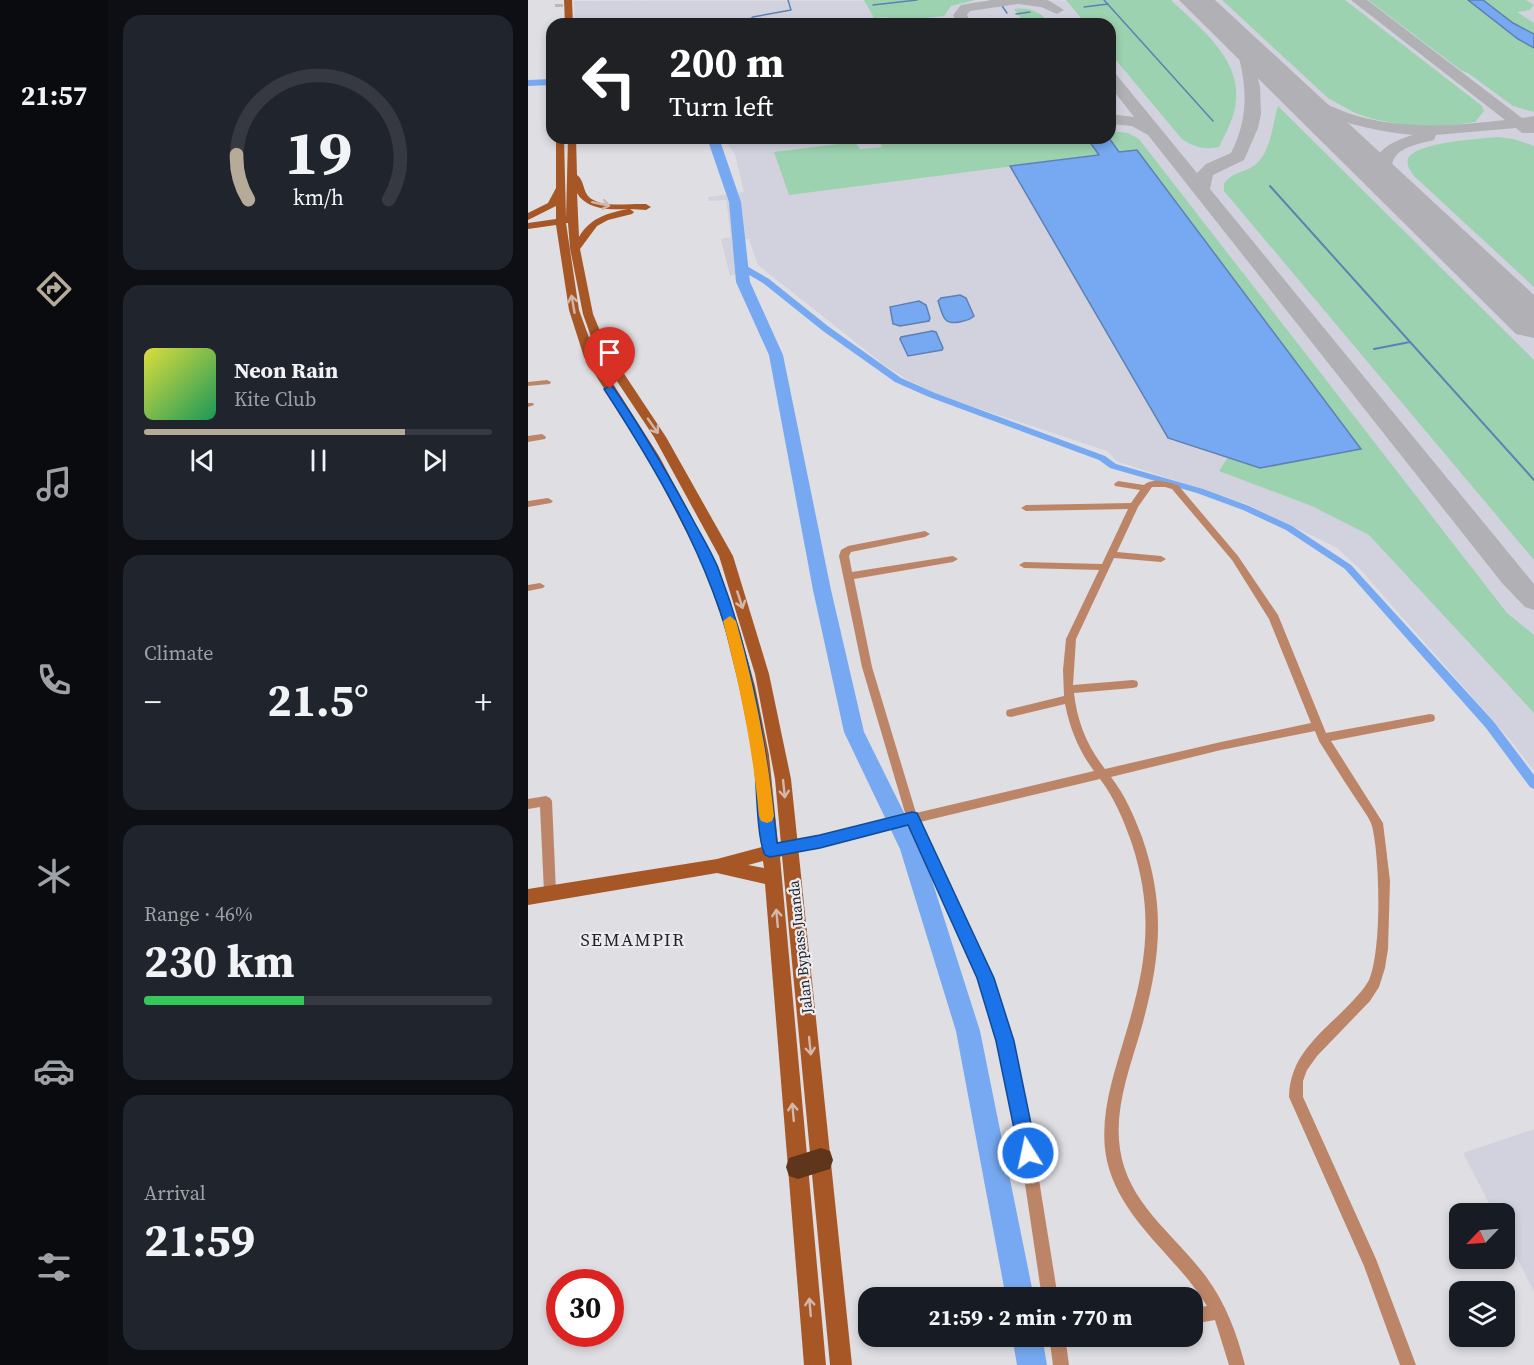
<!DOCTYPE html>
<html lang="en">
<head>
<meta charset="utf-8">
<style>
	:root { --surface:#171b24; --page:#20242c; --text:#f1f3f6; --muted:#9ea1a6; --line:#363941; --accent:#b6aa98 }
	body { margin:0; font-family:"Source Serif 4",serif; background:var(--page); color:var(--text); height:100vh; display:flex; flex-direction:column; font-size:22px; white-space:nowrap }
	* { box-sizing:border-box; margin:0 }
	p { font-size:20px; color:var(--muted) }
	.icon { flex:none; width:33px; height:33px; fill:none; stroke:currentColor; stroke-width:2; stroke-linecap:round; stroke-linejoin:round }
	.map { position:relative; flex:1; overflow:hidden }
	.side { display:flex; flex-direction:column; gap:15px; padding:15px; background:#0d0f14; width:420px }
	.side>* { flex:none }
	.guide { position:absolute; left:18px; top:18px; width:570px; height:126px; border-radius:18px; box-shadow:0 3px 9px #0003; background:#202124; color:#fff; overflow:hidden }
	.needle { width:39px; rotate:245deg }
	.fabs { position:absolute; left:921px; top:1203px; display:grid; gap:12px }
	.fabs a { display:grid; place-items:center; width:66px; height:66px; border-radius:12px; background:var(--surface); box-shadow:0 3px 9px #0003; font-size:30px }
	.speed { position:absolute; left:18px; top:1269px; display:flex; gap:12px; font-size:30px; font-weight:700; text-align:center }
	.speed>* { display:grid; place-content:center; width:78px; height:78px; border-radius:50%; background:var(--surface); box-shadow:0 3px 9px #0003; line-height:1 }
	.speed .limit { border:9px solid #d22; background:#fff; color:#111 }
	.pin { position:absolute; display:grid; place-items:center; width:51px; height:51px; color:#fff; margin:-62px -26px; border-radius:50% 50% 50% 0; rotate:-45deg; box-shadow:0 0 6px #0007 }
	.pin .icon { rotate:45deg }
	.me { position:absolute; width:66px; margin:-33px; rotate:350deg; stroke-linejoin:round; filter:drop-shadow(0 0 4px #0008) }
	.turn { display:flex; align-items:center; gap:21px; height:126px; padding:0 24px; font-size:27px }
	.turn .icon { width:78px; height:78px; stroke-width:2.5 }
	.turn b { display:block; font-size:42px; line-height:51px }
	.big { font-size:45px; font-weight:700; line-height:1.1 }
	.side .widget { flex:1; display:flex; flex-direction:column; justify-content:center; gap:9px; min-width:0; padding:0 21px; border-radius:18px; background:var(--page) }
	.side .dial { align-items:center; gap:0 }
	.dial svg { height:156px; overflow:visible; fill:none; stroke:var(--line); stroke-width:7; stroke-linecap:round; text-anchor:middle }
	.dial text { fill:var(--text); stroke:none }
	.song { display:flex; align-items:center; gap:18px }
	.cover { width:72px; height:72px; border-radius:9px; background:linear-gradient(135deg,hsl(60 70% 55%),hsl(150 70% 35%)) }
	.played { height:6px; border-radius:3px; background:linear-gradient(90deg,var(--accent) 75%,var(--line) 75%) }
	.keys { display:flex; justify-content:space-around; direction:ltr }
	.heat { display:flex; justify-content:space-between; align-items:center; font-size:33px; direction:ltr }
	.charge { height:9px; border-radius:4px; background:linear-gradient(90deg,#34c759 46%,var(--line) 0) }
	.trip { position:absolute; left:330px; top:1287px; width:345px; height:60px; border-radius:18px; background:var(--surface); box-shadow:0 3px 9px #0003; font-weight:700; line-height:60px; text-align:center }
	main { display:flex; flex:1; min-height:0 }
	.tab-bar { display:flex; flex-direction:column; width:108px; justify-content:space-around; align-items:center; background:#090b0e; color:var(--muted) }
	.tab-bar .icon { width:42px; height:42px }
	.tab-bar .on { color:var(--accent) }
	.tab-bar b { font-size:27px; color:var(--text) }
	.map>svg:first-child { display:block }
	.built { fill:#d2d2df }
	.green { fill:#9cd2af }
	.water { fill:#76a9f1; stroke:#5d81b4; stroke-width:1.5 }
	.lines { fill:none; stroke-linecap:round; stroke-linejoin:round }
	.stream-far1 { stroke:#5d81b4; stroke-width:1.5 }
	.stream { stroke:#5d81b4; stroke-width:2 }
	.canal { fill:#76a9f1; fill-rule:evenodd }
	.river { fill:#76a9f1; fill-rule:evenodd }
	.taxiway { fill:#b0b0b5; fill-rule:evenodd }
	.runway { fill:#b0b0b5; fill-rule:evenodd }
	.secondary-tunnel { stroke:#b9b9bd; stroke-width:8; stroke-dasharray:8 4; stroke-linecap:butt }
	.street { fill:#bd8567; fill-rule:evenodd }
	.secondary { fill:#a75725; fill-rule:evenodd }
	.highway { fill:#5f351c; fill-rule:evenodd }
	.oneway { stroke:#d3b7aa }
	.route { fill:#1a73e8; stroke:#114b97; stroke-width:1.5 }
	.slow { fill:#f59e0b }
	.labels { text-anchor:middle; dominant-baseline:central; stroke-width:4.5; stroke-linejoin:round; paint-order:stroke }
	.street-label { font-size:15px; fill:#232325; stroke:#ebebf1 }
	.quarter-label { font-size:18px; letter-spacing:1.5px; fill:#232325; stroke:#ebebf1 }
</style>
</head>
<body>
<main>
<nav class="tab-bar">
<b>21:57</b>
<svg class="icon on" aria-label="directions" viewBox="0 0 24 24"><path d="M12 3l9 9-9 9-9-9zM9 14v-3h6M13 9l2 2-2 2"/></svg>
<svg class="icon" aria-label="music" viewBox="0 0 24 24"><path d="M9 18V5l10-2v13"/><circle cx="6" cy="18" r="3"/><circle cx="16" cy="16" r="3"/></svg>
<svg class="icon" aria-label="phone" viewBox="0 0 24 24"><path d="M5 4h4l2 5-3 2q2 4 5 5l2-3 5 2v4C11 20 4 13 5 4z"/></svg>
<svg class="icon" aria-label="climate" viewBox="0 0 24 24"><path d="M12 3v18M4 7l16 10M4 17L20 7"/></svg>
<svg class="icon" aria-label="car" viewBox="0 0 24 24"><path d="M5 17H2v-5l4-1 3-4h7l3 4 3 1v5h-3M9 17h6M6 11h13"/><circle cx="7" cy="17" r="2"/><circle cx="17" cy="17" r="2"/></svg>
<svg class="icon" aria-label="filters" viewBox="0 0 24 24"><path d="M4 7h16M4 17h16"/><circle cx="9" cy="7" r="2"/><circle cx="15" cy="17" r="2"/></svg>
</nav>
<section class="side">
<div class="widget dial"><svg viewBox="0 0 100 80">
<path d="M14 69A42 42 0 1 1 86 69"/>
<path d="M14 69A42 42 0 0 1 8 46" stroke="#b6aa98"/>
<text x="50" y="56" font-size="32" font-weight="700">19</text>
<text x="50" y="72" font-size="11">km/h</text>
</svg></div>
<div class="widget">
<div class="song"><i class="cover"></i><div><b>Neon Rain</b><p>Kite Club</p></div></div>
<div class="played"></div>
<div class="keys"><svg class="icon" aria-label="previous" viewBox="0 0 24 24"><path d="M18 5L8 12l10 7zM5 5v14"/></svg><svg class="icon" aria-label="pause" viewBox="0 0 24 24"><path d="M8 5v14M16 5v14"/></svg><svg class="icon" aria-label="next" viewBox="0 0 24 24"><path d="M6 5l10 7-10 7zM19 5v14"/></svg></div>
</div>
<div class="widget"><p>Climate</p>
<div class="heat"><a>−</a><b class="big">21.5°</b><a>+</a></div>
</div>
<div class="widget"><p>Range · 46%</p><b class="big">230 km</b><div class="charge"></div></div>
<div class="widget"><p>Arrival</p><b class="big">21:59</b></div>
</section>
<div class="map">
<svg width="1006" height="1365" viewBox="0 0 1006 1365">
	<rect width="100%" height="100%" fill="#dedee3"/>
	<g class="built">
		<polygon points="1006,0 1006,771 983,741 832,569 809,548 721,505 588,461 579,451 413,396 378,379 355,364 230,265 221,239 204,241 211,273 202,276 193,239 203,237 198,200 181,201 180,197 216,192 207,154 195,138 582,138 582,24 47,24 46,1"/>
		<polygon points="1006,1129 1006,1292 977,1234 976,1214 966,1213 935,1153"/>
	</g>
	<g class="green">
		<polygon points="336,0 447,0 423,6 416,16 362,22 359,17 346,18"/>
		<path d="M538,0h105c30,29 74,61 64,108 -3,14 -10,27 -16,39 -14,3 -27,0 -38,-9l-71,-85v-29h-24z"/>
		<polygon points="694,0 817,0 954,106 956,111 947,122 910,127 885,127 845,119 827,113 800,98"/>
		<polygon points="840,0 998,0 1006,5 1002,9 1003,10 989,12 1006,23 1006,112 985,106 940,73 934,71"/>
		<path d="M486,9c16,-2 26,2 36,15h-25z"/>
		<path d="M750,106l256,254v200l-310,-369v-7c7,-11 17,-11 28,-17 19,-11 20,-42 26,-61z"/>
		<polygon points="582,131 600,133 611,139 979,613 1006,635 1006,713 841,535 784,506 691,471 700,457 732,468 616,159 591,152 581,138"/>
		<path d="M969,137l17,2 20,7v141l-120,-111c-3,-5 -8,-10 -6,-17 7,-17 72,-20 89,-22z"/>
		<polygon points="351,138 559,138 571,155 261,195 246,152 327,142 332,149 354,147"/>
	</g>
	<g class="water">
		<polygon points="940,0 955,0 985,23 1006,34 1006,48 990,39"/>
		<polygon points="559,138 581,138 591,152 609,150 833,449 732,468 640,438 482,166 571,155"/>
		<path d="M432,295l6,3 8,18c-4,4 -22,10 -28,4 -4,-3 -6,-14 -8,-19l3,-3z"/>
		<polygon points="391,301 398,305 402,318 401,321 372,326 365,324 362,307"/>
		<polygon points="404,331 408,332 415,348 414,350 380,356 372,339 373,337"/>
	</g>
	<g class="lines">
		<g class="stream-far1">
			<polyline points="470,0 479,13"/>
			<polyline points="576,0 685,121"/>
			<polyline points="345,5 389,0"/>
			<polyline points="556,7 580,4"/>
			<polyline points="488,14 502,12"/>
			<polyline points="224,24 222,19 225,17 263,10 260,0"/>
		</g>
		<g class="stream">
			<polyline points="742,186 1006,480"/>
			<polyline points="846,349 882,342"/>
		</g>
		<polygon class="canal" points="211,265 217,265 241,279 301,327 373,378 407,393 577,456 588,464 675,489 721,506 764,526 823,565 966,722 1006,775 1006,789 1002,787 958,728 817,569 758,530 715,510 669,493 582,468 571,460 401,397 367,382 295,331 235,283 211,269"/>
		<g class="river">
			<polygon points="24,79 24,85 0,86 0,80"/>
			<polygon points="179,138 191,138 213,202 222,282 255,355 303,590 336,732 394,849 452,1031 506,1298 478,1298 428,1031 372,849 316,732 285,590 241,355 208,282 201,202"/>
			<polygon points="484,1336 514,1336 519,1365 489,1365"/>
		</g>
		<g class="taxiway">
			<polygon points="463,0 520,0 536,10 529,14 513,7 490,4 442,11 439,15 443,24 429,24 425,15 433,5"/>
			<path d="M823,0h16l155,118 12,-2v17h-12l-6,-5 -80,7 -2,5c-25,6 -52,11 -38,42l-3,4h-12c-19,-29 7,-44 32,-51 -41,-4 -78,-14 -116,-30l-2,-3 2,-3c14,-4 42,12 57,16 49,15 101,11 151,5z"/>
			<path d="M714,40l7,4 11,43 1,27 -3,14 -14,32 -31,15 -3,14 324,395v26l-9,-3 -23,-24 -354,-448 -16,-9 -22,-2v-10l24,3 -24,-31v-15l5,2 82,100 9,-9 25,-11c19,-37 16,-71 4,-109z"/>
		</g>
		<polygon class="runway" points="651,0 687,0 1006,295 1006,338 988,334"/>
		<polyline class="secondary-tunnel" points="31,4 31,7"/>
		<g class="street">
			<polygon points="19,380 23,382 22,384 0,386 0,382"/>
			<polygon points="0,403 5,403 6,405 0,407"/>
			<polygon points="14,434 18,437 17,439 0,442 0,436"/>
			<path d="M590,481l26,4c8,-8 24,-3 34,0l60,71 40,59 48,118 104,-19 4,1 1,3 -1,3 -4,1 -99,19 52,82 7,58 -2,68 -3,19 -6,19 -9,14 -53,55 -10,14 -4,11v16l73,162 40,106h-16l-36,-99 -75,-169c1,-48 41,-69 69,-102 4,-4 8,-10 11,-15 13,-30 11,-122 3,-154 -3,-9 -11,-19 -16,-27 -13,-19 -25,-39 -37,-58l-4,-10 -94,19 -110,27c14,18 23,39 31,60 25,72 18,125 -2,196 -11,37 -26,77 -20,116 8,56 56,86 87,129 19,26 30,56 38,87h-16l-14,-45 -23,4v-16l15,-2c-31,-51 -86,-85 -100,-145 -9,-42 6,-84 18,-125 21,-69 30,-121 7,-192 -8,-23 -17,-45 -32,-65l-180,43 72,156 20,63 19,89 27,168h-16l-25,-168 -19,-89 -18,-63 -71,-153 -118,28 -4,-1 -2,-4 2,-4 4,-1 115,-27 -44,-149 -23,-111 2,-6 7,-4 77,-15 5,3 -5,3 -74,15 -2,4 3,16 101,-16 5,3 -5,3 -99,17 18,88 44,146 178,-42c-15,-20 -24,-42 -29,-67l-54,13 -4,-1 -1,-3 1,-3 4,-1 53,-13 -1,-26 3,-31 33,-69 -75,-2 -5,-3 5,-3 78,2 26,-55 -102,2 -5,-3 5,-3 105,-2 9,-13 -25,-4 -1,-2zM624,487h13l7,2 60,71 37,59 42,104 -90,19 -116,27c-18,-23 -28,-48 -31,-76l59,-5 4,-1 1,-3 -1,-3 -4,-1 -60,5 3,-46 38,-81 47,4 5,-3 -5,-3 -44,-4 21,-45z"/>
			<polygon points="20,498 25,501 23,503 0,507 0,501"/>
			<polygon points="12,583 17,586 15,588 0,591 0,585"/>
			<polygon points="18,796 22,798 24,801 28,892 26,896 22,897 18,896 16,892 12,807 0,809 0,799"/>
			<polygon points="521,1336 537,1336 541,1365 525,1365"/>
		</g>
		<g class="secondary">
			<polygon points="36,0 44,0 45,24 37,24"/>
			<path d="M28,138h8l2,80 2,-80h8l1,37c7,5 6,15 11,21 12,13 42,7 58,8l5,3 -5,3 -16,-1 4,3 -2,2 -24,6 -11,6 -17,23 13,65 14,34 59,89 67,119 36,118 22,105 61,586h-22l-48,-509 -2,1 46,508h-22l-39,-481 -48,-11 -189,32v-16l189,-30 45,-12 -9,-92 -14,-69 -15,-61 -20,-59 -57,-110 -63,-99 -15,-47 -13,-85 -28,4v-6l28,-4v-13l-28,14v-7l20,-10 8,-15zM49,193c10,17 33,17 51,16 -21,4 -38,9 -49,28zM38,223h2l2,25 13,66 12,34 59,89 65,119 36,118 20,105 6,65 -3,-1 -9,-88 -14,-69 -17,-61 -20,-59 -59,-110 -63,-99 -17,-47zM235,861l1,7 -16,-3z"/>
		</g>
		<polygon class="highway" points="293,1148 302,1151 305,1160 302,1169 270,1179 261,1176 258,1167 261,1158"/>
	</g>
	<defs><path id="oneway-shaft" d="M-6 0H5M1.5-3L5.5 0L1.5 3" fill="none" stroke-width="1.6" stroke-linecap="round" stroke-linejoin="round" transform="scale(1.5)"/></defs>
	<g class="oneway">
		<use href="#oneway-shaft" transform="translate(73 204) rotate(12)"/>
		<use href="#oneway-shaft" transform="translate(45 304) rotate(-100)"/>
		<use href="#oneway-shaft" transform="translate(125 426) rotate(55)"/>
		<use href="#oneway-shaft" transform="translate(212 600) rotate(72)"/>
		<use href="#oneway-shaft" transform="translate(256 789) rotate(84)"/>
		<use href="#oneway-shaft" transform="translate(249 918) rotate(-95)"/>
		<use href="#oneway-shaft" transform="translate(282 1046) rotate(84)"/>
		<use href="#oneway-shaft" transform="translate(265 1112) rotate(-95)"/>
		<use href="#oneway-shaft" transform="translate(282 1307) rotate(-95)"/>
	</g>
	<path class="route" d="M82,386l3,1c30,43 55,87 80,133 8,15 18,31 25,48 35,91 49,179 59,275l43,-8 92,-23 5,1 77,165 20,63 23,112 -3,6 -6,3 -7,-3 -2,-6 -23,-112 -19,-63 -69,-153 -88,23 -50,9 -5,-2c-9,-18 -8,-75 -11,-99 -3,-22 -9,-45 -13,-67 -22,-112 -75,-205 -137,-300z"/>
	<path class="slow" d="M202,616l6,5c18,65 31,128 38,195l-2,5 -5,2 -6,-2 -2,-5c-6,-67 -19,-130 -36,-195z"/>
	<g class="labels">
		<g class="street-label">
			<text transform="translate(272 947) rotate(-96)">Jalan Bypass Juanda</text>
		</g>
		<g class="quarter-label">
			<text x="105" y="939">SEMAMPIR</text>
		</g>
	</g>
</svg>
<div class="fabs">
<a><svg class="needle" viewBox="-14 -14 28 28"><path d="M0-13l5 13h-10z" fill="#e53935"/><path d="M0 13l5-13h-10z" fill="#9ea1a6"/></svg></a>
<a><svg class="icon" aria-label="layers" viewBox="0 0 24 24"><path d="M12 4l9 5-9 5-9-5zM3 14l9 5 9-5"/></svg></a>
</div>
<div class="speed"><div class="limit">30</div></div>
<div class="pin" style="left:82px;top:389px;background:#d93025"><svg class="icon" aria-label="arrive" viewBox="0 0 24 24"><path d="M6 21V4h12l-3 4 3 4H6"/></svg></div>
<svg class="me" style="left:500px;top:1153px" viewBox="-20 -20 40 40"><circle r="17" fill="#1a73e8" stroke="#fff" stroke-width="3"/><path d="M0-11L8 9 0 5-8 9z" fill="#fff"/></svg>
<div class="trip">21:59 · 2 min · 770 m</div>
<div class="guide">
<div class="turn"><svg class="icon" aria-label="left" viewBox="0 0 24 24"><path d="M17 20v-9H6M10 6l-5 5 5 5"/></svg><div><b>200 m</b>Turn left</div></div>
</div>
</div>
</main>
</body>
</html>
